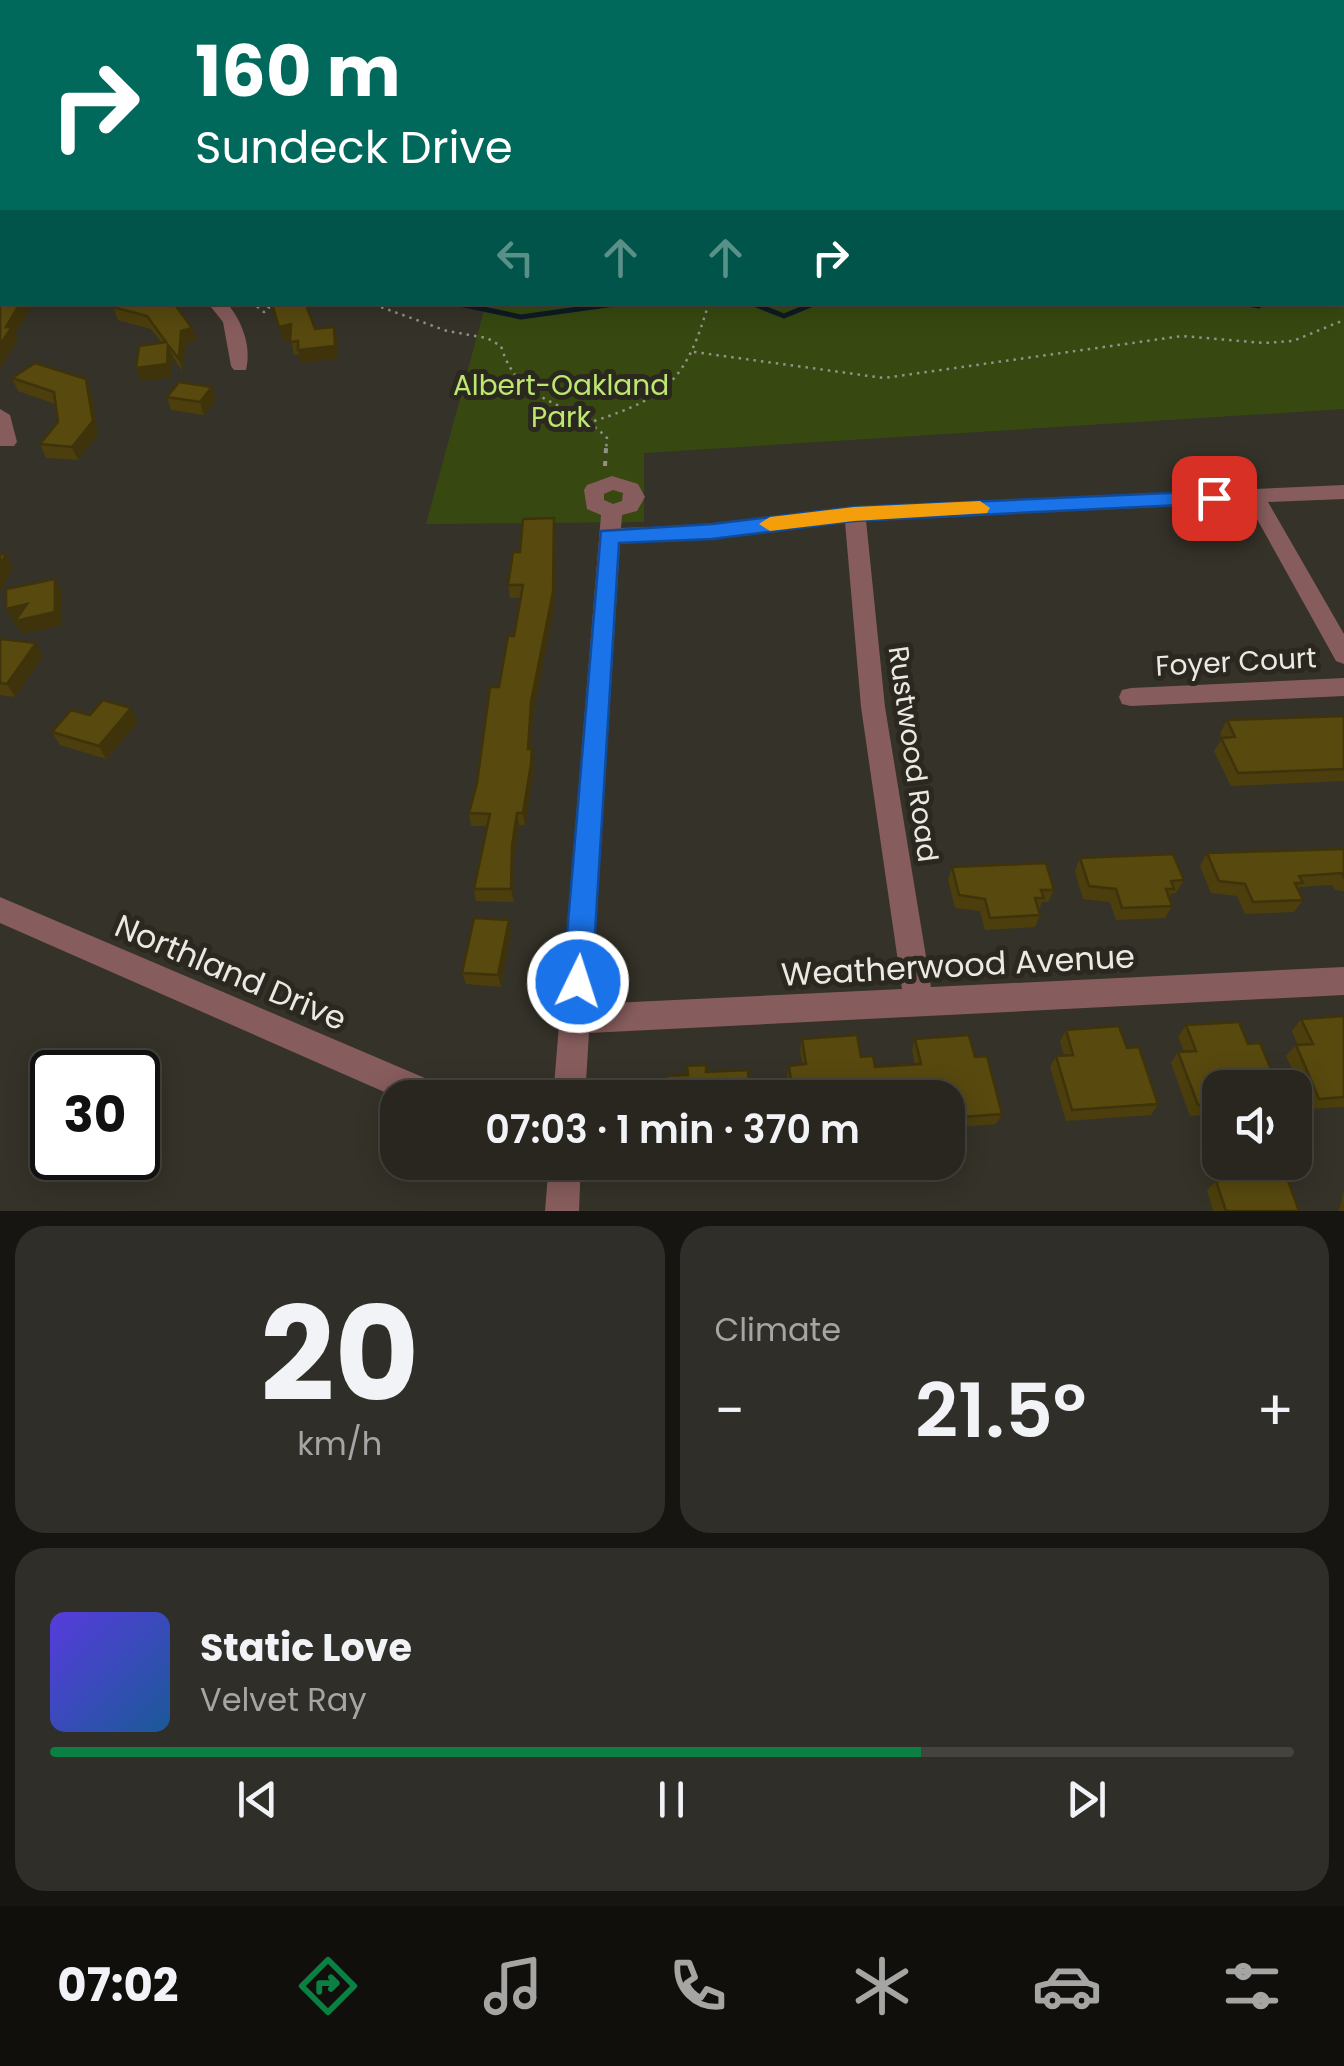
<!DOCTYPE html>
<html lang="en">
<head>
<meta charset="utf-8">
<style>
	:root { --surface:#28261f; --page:#302e28; --text:#f1f3f6; --muted:#a5a5a4; --line:#44433d; --accent:#0b8043 }
	body { margin:0; font-family:Poppins,sans-serif; background:var(--page); color:var(--text); height:100vh; display:flex; flex-direction:column; font-size:38px; white-space:nowrap }
	* { box-sizing:border-box; margin:0 }
	p { font-size:32px; color:var(--muted) }
	.icon { flex:none; width:55px; height:55px; fill:none; stroke:currentColor; stroke-width:2; stroke-linecap:round; stroke-linejoin:round }
	.map { position:relative; height:1211px; overflow:hidden }
	.sheet { display:flex; flex-direction:column; gap:15px; padding:15px; background:#161511; flex:1 }
	.sheet>* { flex:none }
	.hud { position:absolute; left:0px; top:0px; width:1345px; height:305px; box-shadow:0 5px 25px #0003,0 0 0 2px var(--line); background:#00695c; color:#fff; overflow:hidden }
	.buttons { position:absolute; left:1202px; top:1070px; display:grid; gap:20px }
	.buttons a { display:grid; place-items:center; width:110px; height:110px; border-radius:20px; background:var(--surface); box-shadow:0 5px 25px #0003,0 0 0 2px var(--line); font-size:50px }
	.speed { position:absolute; left:30px; top:1050px; display:flex; gap:20px; font-size:50px; font-weight:700; text-align:center }
	.speed>* { display:grid; place-content:center; width:130px; height:130px; border-radius:50%; background:var(--surface); box-shadow:0 5px 25px #0003,0 0 0 2px var(--line); line-height:1 }
	.speed .limit { border:5px solid #111; border-radius:15px; background:#fff; color:#111 }
	.pin { position:absolute; display:grid; place-items:center; width:85px; height:85px; color:#fff; margin:-42px; border-radius:20px; box-shadow:0 5px 15px #0006 }
	.me { position:absolute; width:110px; margin:-55px; rotate:4deg; stroke-linejoin:round; filter:drop-shadow(0 0 8px #0008) }
	.turn { display:flex; align-items:center; gap:35px; height:210px; padding:0 30px; font-size:45px }
	.turn .icon { width:130px; height:130px; stroke-width:2.5 }
	.turn b { display:block; font-size:70px; line-height:85px }
	.lanes { display:flex; align-items:center; height:95px; padding:0 30px; background:#0003; justify-content:center; gap:50px; direction:ltr }
	.lanes .off { opacity:.35 }
	.big { font-size:75px; font-weight:600; line-height:1.1 }
	.sheet .card { flex:1; display:flex; flex-direction:column; justify-content:center; gap:15px; min-width:0; padding:0 35px; border-radius:30px; background:var(--page) }
	.sheet .dial { align-items:center; gap:0 }
	.dial b { font-size:130px; line-height:1 }
	.song { display:flex; align-items:center; gap:30px }
	.cover { width:120px; height:120px; border-radius:15px; background:linear-gradient(135deg,hsl(250 70% 55%),hsl(210 70% 35%)) }
	.played { height:10px; border-radius:5px; background:linear-gradient(90deg,var(--accent) 70%,var(--line) 70%) }
	.keys { display:flex; justify-content:space-around; direction:ltr }
	.heat { display:flex; justify-content:space-between; align-items:center; font-size:55px; direction:ltr }
	.sheet .tiles { flex:1; display:grid; gap:15px; grid-template-columns:1fr 1fr }
	.card:last-child { grid-column:span 2 }
	.trip { position:absolute; left:380px; top:1080px; width:585px; height:100px; border-radius:30px; background:var(--surface); box-shadow:0 5px 25px #0003,0 0 0 2px var(--line); font-weight:600; line-height:100px; text-align:center }
	.dock { display:flex; height:160px; justify-content:space-around; align-items:center; background:#100f0c; color:var(--muted) }
	.dock .icon { width:70px; height:70px }
	.dock .active { color:var(--accent) }
	.dock b { font-size:45px; color:var(--text) }
	.map>svg:first-child { display:block }
	.green { fill:#374911 }
	.lines { fill:none; stroke-linecap:round; stroke-linejoin:round }
	.stream-far1 { stroke:#0d1b23; stroke-width:4 }
	.stream { stroke:#0d1b23; stroke-width:5 }
	.path-far1 { stroke:#93918a; stroke-width:2.5; stroke-dasharray:2.5 5; stroke-linecap:butt }
	.path { stroke:#93918a; stroke-width:4; stroke-dasharray:5 8; stroke-linecap:butt }
	.lane { stroke:#875c5c; stroke-width:6 }
	.street { fill:#875c5c; fill-rule:evenodd }
	.secondary { fill:#b67273; fill-rule:evenodd }
	.wall { fill:#4c3f0d }
	.shaded-wall { fill:#3e330a }
	.building { fill:#58490f; stroke:#3e330a; stroke-width:2.5 }
	.route { fill:#1a73e8; stroke:#114b97; stroke-width:2.5 }
	.slow { fill:#f59e0b }
	.labels { text-anchor:middle; dominant-baseline:central; stroke-width:10; stroke-linejoin:round; paint-order:stroke }
	.park-label { font-size:28px; fill:#bde76e; stroke:#2b281f }
	.street-label { font-size:28px; fill:#ebe9e4; stroke:#2b281f }
	.near-street-label { font-size:32px; fill:#ebe9e4; stroke:#2b281f }
</style>
</head>
<body>
<div class="map">
<svg width="1344" height="1211" viewBox="0 0 1344 1211">
	<rect width="100%" height="100%" fill="#353229"/>
	<g class="green">
		<polygon points="543,0 1172,0 542,2"/>
		<polygon points="1344,46 1344,409 644,453 644,522 426,524 486,303 1342,302"/>
	</g>
	<g class="lines">
		<polyline class="stream-far1" points="45,2 56,0"/>
		<g class="stream">
			<polyline points="450,302 521,317 629,302"/>
			<polyline points="749,302 784,316 818,302"/>
			<polyline points="1237,302 1259,306 1263,302"/>
		</g>
		<g class="path-far1">
			<polyline points="1000,0 1012,2"/>
			<polyline points="1078,0 1085,0"/>
			<polyline points="778,2 782,0"/>
			<polyline points="251,302 264,312 269,308 265,302"/>
			<path d="M367,302l80,29 40,7 14,8c18,61 67,51 106,92l-1,12"/>
			<polyline points="694,352 884,378 1182,336 1264,343 1293,341 1344,320"/>
			<path d="M594,421c75,-24 93,-43 115,-119"/>
		</g>
		<polyline class="path" points="605,466 606,448"/>
		<polyline class="lane" points="822,0 828,2"/>
		<g class="street">
			<polygon points="526,0 538,0 538,2 527,2"/>
			<polygon points="0,226 2,227 2,238 0,237"/>
			<polygon points="2,255 2,267 0,268 0,256"/>
			<rect x="0" y="282" width="2" height="10"/>
			<path d="M207,302h19c16,18 26,45 20,68h-12l-3,-4 -8,-44z"/>
			<polygon points="0,409 10,415 17,442 14,446 0,446"/>
			<path d="M612,476l26,8 7,13 -8,14 -15,4 -1,13 91,-3 143,-18 489,-22v14l-76,3 76,132v30l-8,-3 -88,-158 -382,17 19,187 46,280 413,-20v28l-755,38 -4,65h-32l48,-583 -14,-6 -3,-19 3,-5zM613,490l10,3 -1,8 -9,3 -9,-4v-6zM845,522l16,185 41,282 -311,15 29,-461 92,-4z"/>
			<polygon points="1344,678 1344,696 1131,706 1122,704 1119,697 1122,690 1131,688"/>
			<polygon points="0,897 446,1087 450,1098 398,1098 0,923"/>
			<polygon points="549,1162 581,1162 579,1211 545,1211"/>
		</g>
		<rect class="secondary" x="0" y="18" width="2" height="8"/>
	</g>
	<g class="wall">
		<polygon points="119,302 197,340 185,344 183,372 173,357 171,377 141,381 162,343 151,329 118,320 113,307"/>
		<polygon points="272,304 315,329 334,327 338,340 338,358 301,363 299,354 294,355 291,338 283,340"/>
		<polygon points="12,378 86,379 91,392 98,434 78,460 46,458 40,444 58,422 55,404 18,391"/>
		<polygon points="167,397 216,400 204,415 171,410"/>
		<polygon points="554,518 556,532 554,606 533,716 530,749 534,762 533,777 525,825 519,825 514,858 514,902 476,901 474,889 487,826 471,826 469,813 499,687 514,636 521,598 510,598 508,585 520,552"/>
		<polygon points="0,641 43,656 15,697 0,695"/>
		<polygon points="90,715 138,722 106,759 60,745 52,732"/>
		<polygon points="1344,716 1344,781 1231,786 1214,751 1222,738 1220,733 1227,720"/>
		<polygon points="1344,849 1344,891 1335,890 1332,885 1300,887 1298,890 1303,900 1294,912 1245,914 1237,896 1211,893 1200,866 1207,853"/>
		<polygon points="1080,858 1184,880 1176,893 1172,893 1169,898 1172,906 1165,918 1116,920 1110,902 1083,899 1075,871"/>
		<polygon points="952,867 1054,890 1048,902 1042,902 1039,910 1040,915 1035,927 985,930 980,911 955,908 948,880"/>
		<polygon points="511,932 501,987 466,984 462,973"/>
		<polygon points="1344,1016 1344,1107 1309,1109 1286,1056 1296,1045 1298,1045 1292,1031 1301,1019"/>
		<polygon points="1186,1025 1220,1088 1220,1114 1190,1116 1171,1063 1178,1052 1184,1051 1178,1037"/>
		<polygon points="1066,1030 1127,1048 1158,1104 1151,1115 1066,1121 1050,1067 1056,1056 1064,1056 1060,1041"/>
		<polygon points="802,1039 861,1057 875,1067 915,1065 912,1050 915,1039 975,1057 1002,1114 996,1124 948,1128 948,1098 790,1098 787,1076 789,1066 803,1065 800,1050"/>
		<polygon points="1216,1181 1299,1211 1213,1211 1207,1190"/>
		<polygon points="1344,1189 1344,1211 1339,1211"/>
	</g>
	<g class="shaded-wall">
		<rect x="279" y="0" width="21" height="2"/>
		<polygon points="21,302 30,302 32,306 15,334 18,340 0,368 0,345 6,327"/>
		<polygon points="291,324 295,337 283,340 279,327"/>
		<polygon points="334,327 338,340 338,358 301,363 298,350"/>
		<polygon points="192,328 197,340 185,344 183,372 179,359 181,331"/>
		<polygon points="168,345 173,357 171,377 141,381 136,368"/>
		<polygon points="86,379 91,392 98,434 78,460 72,447"/>
		<polygon points="212,387 216,400 204,415 200,402"/>
		<polygon points="554,518 556,532 554,606 533,716 529,762 528,749 531,702"/>
		<polygon points="6,554 13,567 0,592 0,565"/>
		<polygon points="55,579 62,592 62,625 22,634 6,609 27,604"/>
		<polygon points="36,643 43,656 15,697 7,684"/>
		<polygon points="131,708 138,722 106,759 99,746"/>
		<polygon points="532,749 534,762 533,777 525,825 523,813"/>
		<polygon points="517,813 519,825 514,858 514,902 511,889 512,846"/>
		<polygon points="509,920 511,932 501,987 498,975"/>
	</g>
	<g class="building">
		<polygon points="153,0 170,0 170,2 154,2"/>
		<polygon points="205,0 254,0 255,2 205,2"/>
		<polygon points="410,0 426,0 426,2 409,2"/>
		<polygon points="0,294 2,294 2,302 21,302 6,327 12,327 0,345"/>
		<polygon points="119,302 173,302 192,328 181,331 179,359 168,345 167,364 136,368 139,346 166,342 147,316 113,307"/>
		<polygon points="281,302 305,302 315,329 334,327 335,346 298,350 298,341 290,342 291,324 279,327 272,304"/>
		<polygon points="35,363 86,379 93,421 72,447 40,444 58,422 54,392 12,378"/>
		<polygon points="179,382 212,387 200,402 167,397"/>
		<polygon points="554,518 553,592 531,702 528,749 532,749 531,764 523,813 517,813 512,846 511,889 474,889 490,814 469,813 477,783 490,687 499,687 508,636 514,636 523,585 508,585 513,552 520,552 523,519"/>
		<polygon points="0,554 6,554 0,565"/>
		<polygon points="55,579 55,612 15,621 27,604 6,609 6,589"/>
		<polygon points="2,639 36,643 7,684 0,683 0,641"/>
		<polygon points="103,700 131,708 99,746 52,732 71,710 90,715"/>
		<polygon points="1344,716 1344,769 1238,773 1221,738 1235,737 1227,720"/>
		<polygon points="1344,849 1344,878 1342,873 1299,876 1303,883 1295,883 1303,900 1253,902 1245,884 1219,881 1207,853"/>
		<polygon points="1173,854 1184,880 1171,881 1174,889 1166,889 1172,906 1122,908 1116,889 1089,886 1080,858"/>
		<polygon points="1046,863 1054,890 1041,890 1044,898 1035,898 1040,915 990,918 985,899 959,895 952,867"/>
		<polygon points="474,918 509,920 498,975 462,973"/>
		<polygon points="1344,1016 1344,1097 1319,1099 1296,1045 1313,1044 1301,1019"/>
		<polygon points="1239,1022 1248,1044 1260,1043 1279,1088 1220,1088 1220,1104 1198,1105 1178,1052 1196,1051 1186,1025"/>
		<polygon points="1119,1026 1127,1048 1139,1047 1158,1104 1072,1110 1056,1056 1073,1055 1066,1030"/>
		<polygon points="857,1035 861,1057 873,1056 875,1067 921,1064 915,1039 969,1035 975,1057 987,1056 1002,1114 948,1118 948,1098 793,1098 789,1066 806,1064 802,1039"/>
		<polygon points="706,1065 706,1072 748,1070 750,1098 640,1098 640,1082 666,1082 666,1076 688,1075 687,1066"/>
		<polygon points="1287,1178 1299,1211 1226,1211 1216,1181"/>
	</g>
	<polygon class="route" points="1214,491 1221,493 1224,498 1221,503 854,521 712,539 619,543 592,982 588,992 578,996 567,992 563,982 601,531 712,524 854,507"/>
	<polygon class="slow" points="980,501 990,508 987,513 854,521 770,531 759,524 770,517 854,507"/>
	<g class="labels">
		<g class="park-label">
			<text x="561" y="385">Albert-Oakland<tspan x="561" dy="32">Park</tspan></text>
		</g>
		<g class="street-label">
			<text transform="translate(1236 662) rotate(-3)">Foyer Court</text>
			<text transform="translate(913 754) rotate(82)">Rustwood Road</text>
		</g>
		<g class="near-street-label">
			<text transform="translate(958 965) rotate(-3)">Weatherwood Avenue</text>
			<text transform="translate(231 972) rotate(23)">Northland Drive</text>
		</g>
	</g>
</svg>
<div class="buttons">
<a><svg class="icon" aria-label="sound" viewBox="0 0 24 24"><path d="M4 9h4l5-4v14l-5-4H4zM17 9q2 3 0 6"/></svg></a>
</div>
<div class="speed"><div class="limit">30</div></div>
<div class="pin" style="left:1214px;top:498px;background:#d93025"><svg class="icon" aria-label="arrive" viewBox="0 0 24 24"><path d="M6 21V4h12l-3 4 3 4H6"/></svg></div>
<svg class="me" style="left:578px;top:982px" viewBox="-20 -20 40 40"><circle r="17" fill="#1a73e8" stroke="#fff" stroke-width="3"/><path d="M0-11L8 9 0 5-8 9z" fill="#fff"/></svg>
<div class="trip">07:03 · 1 min · 370 m</div>
<div class="hud">
<div class="turn"><svg class="icon" aria-label="right" viewBox="0 0 24 24"><path d="M7 20v-9h11M14 6l5 5-5 5"/></svg><div><b>160 m</b>Sundeck Drive</div></div>
<div class="lanes"><svg class="icon off" aria-label="left" viewBox="0 0 24 24"><path d="M17 20v-9H6M10 6l-5 5 5 5"/></svg><svg class="icon off" aria-label="ahead" viewBox="0 0 24 24"><path d="M12 20V5M6 11l6-6 6 6"/></svg><svg class="icon off" aria-label="ahead" viewBox="0 0 24 24"><path d="M12 20V5M6 11l6-6 6 6"/></svg><svg class="icon" aria-label="right" viewBox="0 0 24 24"><path d="M7 20v-9h11M14 6l5 5-5 5"/></svg></div>
</div>
</div>
<section class="sheet">
<div class="tiles">
<div class="card dial"><b>20</b><p>km/h</p></div>
<div class="card"><p>Climate</p>
<div class="heat"><a>−</a><b class="big">21.5°</b><a>+</a></div>
</div>
<div class="card">
<div class="song"><i class="cover"></i><div><b>Static Love</b><p>Velvet Ray</p></div></div>
<div class="played"></div>
<div class="keys"><svg class="icon" aria-label="previous" viewBox="0 0 24 24"><path d="M18 5L8 12l10 7zM5 5v14"/></svg><svg class="icon" aria-label="pause" viewBox="0 0 24 24"><path d="M8 5v14M16 5v14"/></svg><svg class="icon" aria-label="next" viewBox="0 0 24 24"><path d="M6 5l10 7-10 7zM19 5v14"/></svg></div>
</div>
</div>
</section>
<nav class="dock">
<b>07:02</b>
<svg class="icon active" aria-label="directions" viewBox="0 0 24 24"><path d="M12 3l9 9-9 9-9-9zM9 14v-3h6M13 9l2 2-2 2"/></svg>
<svg class="icon" aria-label="music" viewBox="0 0 24 24"><path d="M9 18V5l10-2v13"/><circle cx="6" cy="18" r="3"/><circle cx="16" cy="16" r="3"/></svg>
<svg class="icon" aria-label="phone" viewBox="0 0 24 24"><path d="M5 4h4l2 5-3 2q2 4 5 5l2-3 5 2v4C11 20 4 13 5 4z"/></svg>
<svg class="icon" aria-label="climate" viewBox="0 0 24 24"><path d="M12 3v18M4 7l16 10M4 17L20 7"/></svg>
<svg class="icon" aria-label="car" viewBox="0 0 24 24"><path d="M5 17H2v-5l4-1 3-4h7l3 4 3 1v5h-3M9 17h6M6 11h13"/><circle cx="7" cy="17" r="2"/><circle cx="17" cy="17" r="2"/></svg>
<svg class="icon" aria-label="filters" viewBox="0 0 24 24"><path d="M4 7h16M4 17h16"/><circle cx="9" cy="7" r="2"/><circle cx="15" cy="17" r="2"/></svg>
</nav>
</body>
</html>
